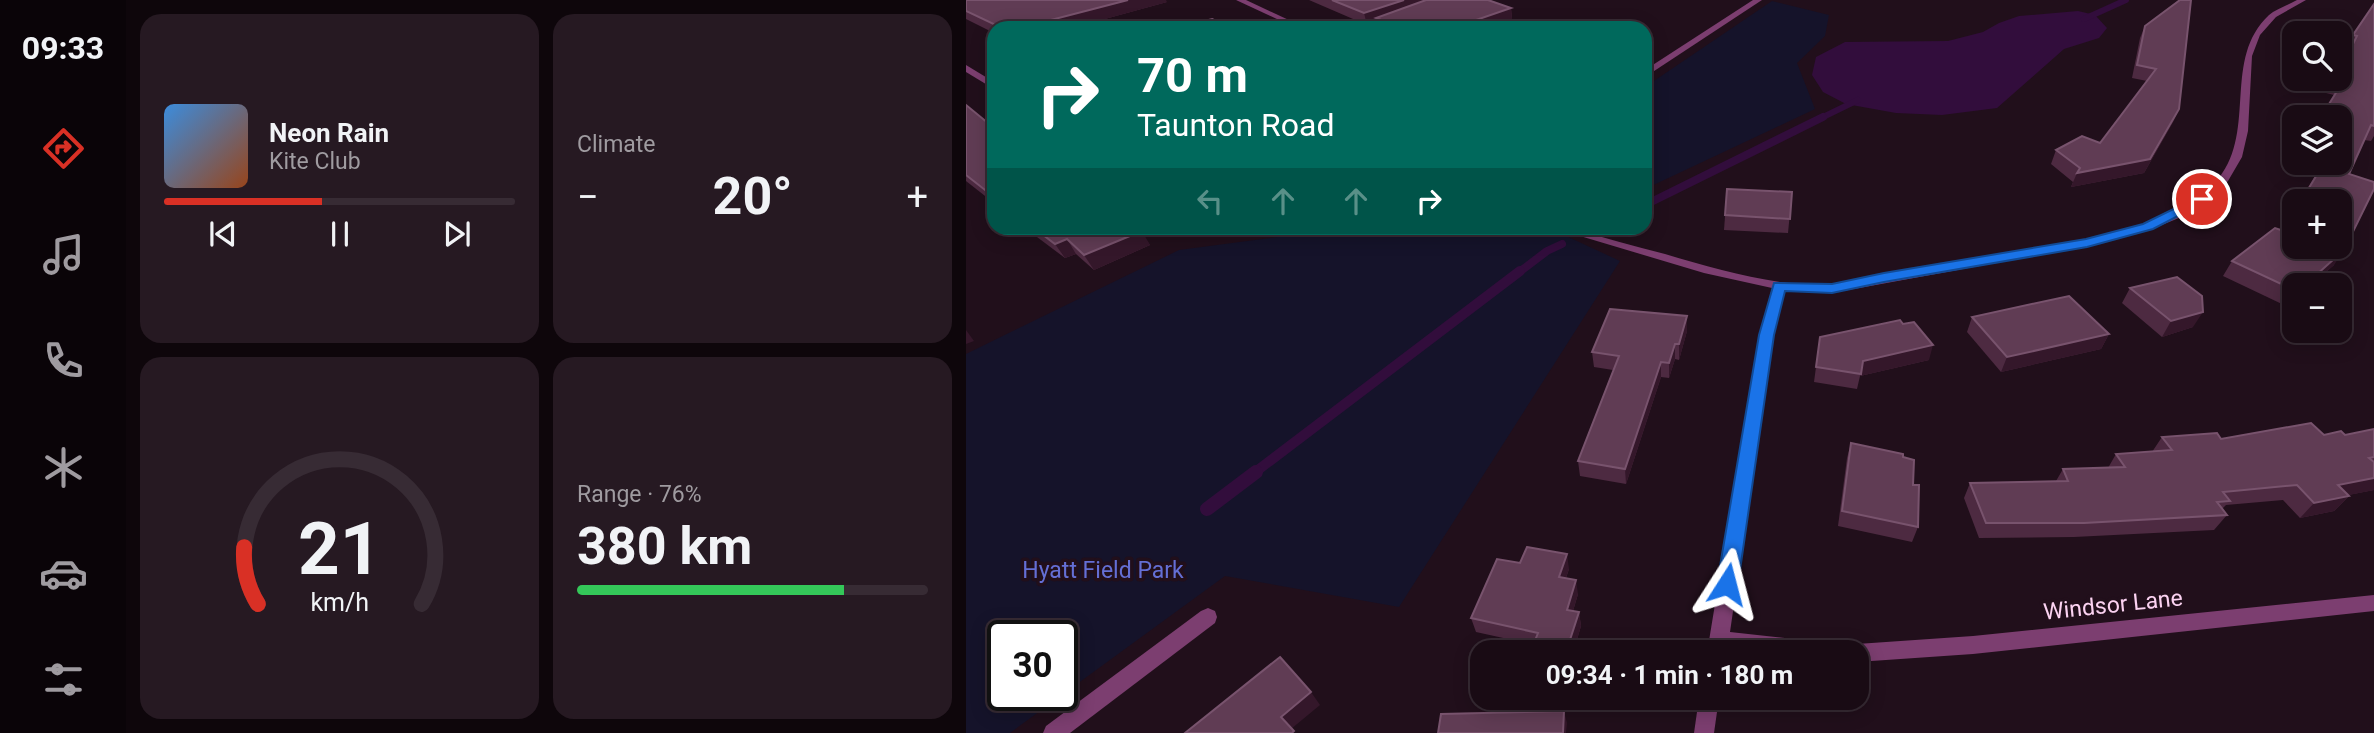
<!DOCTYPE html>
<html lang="en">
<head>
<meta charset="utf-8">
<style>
	:root { --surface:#190b14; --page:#261922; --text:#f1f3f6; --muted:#9f9ba0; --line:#372b34; --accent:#d93025 }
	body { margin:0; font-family:Roboto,sans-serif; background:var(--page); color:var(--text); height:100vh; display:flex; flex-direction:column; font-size:26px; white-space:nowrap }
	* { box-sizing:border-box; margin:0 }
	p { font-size:23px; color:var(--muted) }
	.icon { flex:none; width:38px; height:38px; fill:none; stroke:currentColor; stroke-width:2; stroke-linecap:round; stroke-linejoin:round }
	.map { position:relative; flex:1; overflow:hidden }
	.details { display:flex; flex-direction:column; gap:14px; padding:14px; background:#0e060b; width:840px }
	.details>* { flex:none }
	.guide { position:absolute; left:21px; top:21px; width:665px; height:214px; border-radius:21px; box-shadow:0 4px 18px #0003,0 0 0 2px var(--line); background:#00695c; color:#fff; overflow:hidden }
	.tools { position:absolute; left:1316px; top:21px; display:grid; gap:14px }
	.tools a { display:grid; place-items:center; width:70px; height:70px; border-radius:14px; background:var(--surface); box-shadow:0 4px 18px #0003,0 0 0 2px var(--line); font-size:35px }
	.speed { position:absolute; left:21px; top:620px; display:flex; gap:14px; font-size:35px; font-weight:700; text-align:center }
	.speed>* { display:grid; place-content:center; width:91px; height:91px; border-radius:50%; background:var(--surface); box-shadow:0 4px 18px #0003,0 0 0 2px var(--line); line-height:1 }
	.speed .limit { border:4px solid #111; border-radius:10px; background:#fff; color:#111 }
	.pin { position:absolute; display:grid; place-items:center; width:60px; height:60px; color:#fff; margin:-30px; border:4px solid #fff; border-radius:50%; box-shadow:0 2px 7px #0007 }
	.me { position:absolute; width:77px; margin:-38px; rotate:9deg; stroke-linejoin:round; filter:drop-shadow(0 0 5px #0008) }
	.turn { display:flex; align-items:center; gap:24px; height:147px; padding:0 35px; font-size:32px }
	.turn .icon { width:91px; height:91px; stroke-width:2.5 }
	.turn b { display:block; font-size:49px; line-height:60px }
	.lanes { display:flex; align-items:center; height:66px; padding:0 35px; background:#0003; justify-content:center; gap:35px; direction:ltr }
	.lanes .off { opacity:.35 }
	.big { font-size:52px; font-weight:700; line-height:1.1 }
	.details .card { flex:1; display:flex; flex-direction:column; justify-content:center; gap:10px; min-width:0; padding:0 24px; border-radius:21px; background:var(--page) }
	.details .dial { align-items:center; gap:0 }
	.dial svg { height:182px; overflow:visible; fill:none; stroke:var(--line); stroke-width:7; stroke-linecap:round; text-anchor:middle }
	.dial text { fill:var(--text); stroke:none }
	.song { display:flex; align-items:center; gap:21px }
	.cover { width:84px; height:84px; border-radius:10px; background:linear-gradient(135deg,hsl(210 70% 55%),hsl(20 70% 35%)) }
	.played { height:7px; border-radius:4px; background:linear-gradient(90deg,var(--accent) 45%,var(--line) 45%) }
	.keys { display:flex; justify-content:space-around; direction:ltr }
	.heat { display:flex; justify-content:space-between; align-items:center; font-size:38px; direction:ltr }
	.charge { height:10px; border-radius:5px; background:linear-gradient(90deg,#34c759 76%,var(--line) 0) }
	.details .tiles { flex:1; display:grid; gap:14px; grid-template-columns:repeat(2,1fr) }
	.trip { position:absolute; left:504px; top:640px; width:399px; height:70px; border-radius:21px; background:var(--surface); box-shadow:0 4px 18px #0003,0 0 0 2px var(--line); font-weight:700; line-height:70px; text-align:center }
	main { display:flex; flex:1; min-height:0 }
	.dock { display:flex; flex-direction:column; width:126px; justify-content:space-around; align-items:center; background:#0a0408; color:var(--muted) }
	.dock .icon { width:49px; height:49px }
	.dock .on { color:var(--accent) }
	.dock b { font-size:32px; color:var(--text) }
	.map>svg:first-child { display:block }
	.green { fill:#15132a; fill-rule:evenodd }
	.water { fill:#320d3c }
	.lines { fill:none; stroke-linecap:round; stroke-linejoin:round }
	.stream-far3 { stroke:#320d3c; stroke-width:6 }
	.stream-far2 { stroke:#320d3c; stroke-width:8 }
	.stream-far1 { stroke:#320d3c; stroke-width:10 }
	.stream { stroke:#320d3c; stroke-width:14 }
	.minor { fill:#7c3e70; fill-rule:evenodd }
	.wall { fill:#4d2a41 }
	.shaded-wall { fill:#34172a }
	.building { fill:#603c54; stroke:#78536d; stroke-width:2 }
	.route { fill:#1a73e8; stroke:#114b97; stroke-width:2 }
	.labels { text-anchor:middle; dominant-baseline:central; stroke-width:7; stroke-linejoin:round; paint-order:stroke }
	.near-park-label { font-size:23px; fill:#646fd5; stroke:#210f1b }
	.near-street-label { font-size:23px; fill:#fbd2f1; stroke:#210f1b }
</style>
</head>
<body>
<main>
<nav class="dock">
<b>09:33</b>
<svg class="icon on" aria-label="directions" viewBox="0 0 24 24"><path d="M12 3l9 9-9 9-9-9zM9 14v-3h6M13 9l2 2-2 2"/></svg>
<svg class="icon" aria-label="music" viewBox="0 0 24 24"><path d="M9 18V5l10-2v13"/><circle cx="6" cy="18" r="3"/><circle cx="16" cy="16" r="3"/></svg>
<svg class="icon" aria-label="phone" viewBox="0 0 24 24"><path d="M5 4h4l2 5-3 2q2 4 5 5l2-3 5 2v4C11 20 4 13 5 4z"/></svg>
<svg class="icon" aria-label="climate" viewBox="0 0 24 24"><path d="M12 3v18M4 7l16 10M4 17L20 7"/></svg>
<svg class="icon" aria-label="car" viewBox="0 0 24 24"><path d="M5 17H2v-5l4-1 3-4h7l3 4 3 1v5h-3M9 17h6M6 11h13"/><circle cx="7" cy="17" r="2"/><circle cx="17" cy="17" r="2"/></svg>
<svg class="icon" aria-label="filters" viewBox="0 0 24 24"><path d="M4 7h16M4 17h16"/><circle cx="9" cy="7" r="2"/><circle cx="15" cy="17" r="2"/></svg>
</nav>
<section class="details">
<div class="tiles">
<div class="card">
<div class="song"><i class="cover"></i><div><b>Neon Rain</b><p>Kite Club</p></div></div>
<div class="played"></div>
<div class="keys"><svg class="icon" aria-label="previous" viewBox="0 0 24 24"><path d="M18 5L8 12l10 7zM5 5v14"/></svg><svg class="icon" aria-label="pause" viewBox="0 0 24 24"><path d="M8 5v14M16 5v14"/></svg><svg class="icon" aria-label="next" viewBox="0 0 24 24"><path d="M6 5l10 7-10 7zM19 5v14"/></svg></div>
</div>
<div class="card"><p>Climate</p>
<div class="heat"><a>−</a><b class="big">20°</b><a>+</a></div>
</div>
<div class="card dial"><svg viewBox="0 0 100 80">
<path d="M14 69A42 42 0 1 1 86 69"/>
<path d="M14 69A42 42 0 0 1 8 44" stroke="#d93025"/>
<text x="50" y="56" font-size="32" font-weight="700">21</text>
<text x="50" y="72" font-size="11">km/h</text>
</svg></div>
<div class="card"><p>Range · 76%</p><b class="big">380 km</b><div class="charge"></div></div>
</div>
</section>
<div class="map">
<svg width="1408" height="733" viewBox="0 0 1408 733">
	<rect width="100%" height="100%" fill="#210f1b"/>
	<g class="green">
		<polygon points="806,1 863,15 859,36 831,63 849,109 679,189 679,87"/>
		<path d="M380,228h203l71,33 -221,346 -174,-31 -215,157h-44v-379l213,-104zM37,635h59v60h-59z"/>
	</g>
	<polygon class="water" points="1112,11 1129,15 1141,28 1133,38 1098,49 1031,108 976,115 930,113 880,104 857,92 846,75 850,57 879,42 982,41 1017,32 1033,23 1053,16"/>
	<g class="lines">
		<g class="stream-far3">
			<polyline points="1118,19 1160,0"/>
			<polyline points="853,119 892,100"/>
		</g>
		<g class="stream-far2">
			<polyline points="679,205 857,117"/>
			<polyline points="552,273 581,251 596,244"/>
		</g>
		<polyline class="stream-far1" points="288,473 554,271"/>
		<polyline class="stream" points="241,509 290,472"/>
		<g class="minor">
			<polygon points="270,0 280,0 340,28 330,28"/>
			<polygon points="787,0 796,0 679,77 679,70"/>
			<path d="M1331,0h9l-30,17 -16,18 -8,21 -4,75 -6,26 -14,24 -22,22 -27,15 -30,12 -71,18 -246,45 -47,-3 -12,46 -43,296 109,12 7,2 2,6 2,-6 7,-2 116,-8 401,-41v16l-401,43 -116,8v-9h-104l-26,-3v3h-20l52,-317 13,-48 -68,-15 -144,-43 -1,-2h14c30,10 61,18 92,26 47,14 95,28 145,31 40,2 90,-14 131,-21 74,-13 231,-23 278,-86 38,-49 3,-119 50,-163 7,-6 19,-10 28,-15z"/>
			<polygon points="429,18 433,20 432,22 411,28 399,28"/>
			<polygon points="0,65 28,82 28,89 0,72"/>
			<polygon points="242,608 249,611 251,617 249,623 104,733 77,733 80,726 235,611"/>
			<polygon points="733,698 753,698 748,733 728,733"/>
		</g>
	</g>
	<g class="wall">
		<polygon points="0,0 201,2 106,28 28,28 28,33 0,19"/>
		<polygon points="343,0 522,0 545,8 546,19 522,28 413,28 411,21 401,25"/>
		<polygon points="1408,4 1408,136 1405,141 1398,140 1383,174 1368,265 1345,285 1328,285 1328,300 1326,303 1322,301 1318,305 1257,276 1266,261 1317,231 1328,212 1328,247 1374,201 1334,201 1357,163 1374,163 1374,117 1368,95 1360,93 1368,79 1374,79 1374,68 1384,48 1380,47"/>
		<polygon points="1179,26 1213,109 1207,122 1178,173 1105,187 1107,182 1085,164 1090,150 1134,143 1181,81 1166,78 1174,38"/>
		<polygon points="0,105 28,128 28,203 0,181"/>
		<polygon points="761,189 826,192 822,233 758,230"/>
		<polygon points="59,228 171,228 184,245 128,270 110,254 99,258"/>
		<polygon points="1164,288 1227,327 1196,337 1156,303"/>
		<polygon points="1006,317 1143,334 1135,349 1035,372 1001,332"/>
		<polygon points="721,331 713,360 709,359 703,378 695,377 660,484 614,476 612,461 647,370 628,367 626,352"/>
		<polygon points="854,337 963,360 894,376 891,389 848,382"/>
		<polygon points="1408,429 1408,490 1382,495 1383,496 1368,511 1334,518 1317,500 1260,505 1256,509 1261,515 1248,530 1108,537 1013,538 998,498 1004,483 1090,481 1097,469 1142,468 1150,454 1186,452 1196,437 1255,439 1358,435 1379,435"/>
		<polygon points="885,443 937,457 947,485 952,527 946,542 872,526 881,458"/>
		<polygon points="554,563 603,569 600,578 612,594 607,611 613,612 615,626 607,653 571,653 569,645 510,632 505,618"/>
	</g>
	<g class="shaded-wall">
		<polygon points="162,0 200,0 201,2 106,28 54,28"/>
		<polygon points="438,0 475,0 410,18 411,21 401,25 398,13"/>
		<polygon points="545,8 546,19 522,28 487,28"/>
		<polygon points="1213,109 1207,122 1178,173 1105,187 1111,173"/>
		<polygon points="176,231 184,245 128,270 118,255"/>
		<polygon points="101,239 110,254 99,258 89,244"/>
		<polygon points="1378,250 1368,265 1345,285 1339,285"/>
		<polygon points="1328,290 1328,293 1318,305"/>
		<polygon points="1237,312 1227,327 1196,337 1205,321"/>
		<polygon points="721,316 721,331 713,360 713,344"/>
		<polygon points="0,330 8,341 0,344"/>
		<polygon points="1143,334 1135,349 1035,372 1041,357"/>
		<polygon points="709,344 709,359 703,378 703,363"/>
		<polygon points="967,345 963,360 894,376 897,361"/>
		<polygon points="695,362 695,377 660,484 659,469"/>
		<polygon points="1408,478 1408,490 1358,500 1372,485"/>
		<polygon points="1383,496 1368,511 1334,518 1348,503"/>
		<polygon points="601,554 603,569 595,592 593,577"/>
		<polygon points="610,580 612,594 603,624 601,610"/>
		<polygon points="613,612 615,626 607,653 601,653 601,649"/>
		<polygon points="345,692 354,705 325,729 315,717"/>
		<polygon points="598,711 601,723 600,733 597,733"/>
	</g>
	<g class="building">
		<polygon points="0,0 162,0 54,28 36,28 0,11"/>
		<polygon points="366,0 438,0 398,13"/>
		<polygon points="460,0 522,0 545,8 487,28 436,28 410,18"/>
		<polygon points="1214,0 1225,0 1213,109 1184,159 1111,173 1114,168 1090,150 1116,136 1134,143 1190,69 1171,65 1179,26"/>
		<polygon points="1408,4 1408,126 1405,125 1383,174 1408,182 1408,189 1378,250 1339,285 1328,285 1328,290 1266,261 1309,228 1318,231 1328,213 1328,247 1374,247 1374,201 1335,201 1358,163 1374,163 1374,136 1378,128 1374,127 1374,117 1355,117 1376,83 1368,80 1369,79 1374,79 1374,70 1391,36 1387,35"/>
		<polygon points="246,19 263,28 218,28 239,21"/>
		<polygon points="0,105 28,128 28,197 0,175"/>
		<polygon points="761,189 826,192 824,219 759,215"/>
		<polygon points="68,228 171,228 176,231 118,255 101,239 89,244"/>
		<polygon points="1211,277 1236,296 1237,312 1205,321 1164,288"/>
		<polygon points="1103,296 1143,334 1041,357 1006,317"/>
		<polygon points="644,309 721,316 713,344 709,344 703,363 695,362 659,469 612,461 653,356 626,352"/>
		<polygon points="934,320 937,324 948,322 967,345 897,361 895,374 850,367 854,337"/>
		<polygon points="1345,423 1358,435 1375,431 1379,435 1408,429 1408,457 1403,458 1408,462 1408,478 1372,485 1383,496 1348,503 1331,485 1257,492 1264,501 1251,502 1261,515 1118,523 1020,523 1004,483 1102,481 1097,469 1159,467 1150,454 1206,450 1196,437 1251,433 1255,439"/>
		<polygon points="885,443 937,454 937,457 948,460 947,485 953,485 952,527 876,511"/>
		<polygon points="561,547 601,554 593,577 610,580 601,610 613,612 601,649 568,643 572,633 505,618 531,559 554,563"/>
		<polygon points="314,657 345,692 315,717 328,731 326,733 219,733"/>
		<polygon points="598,711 597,733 472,733 475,714"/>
	</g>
	<polygon class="route" points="1236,195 1241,196 1241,201 1187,229 1121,247 918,282 866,293 819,291 808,335 772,584 769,591 761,593 754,591 751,584 793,335 808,283 866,284 918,273 1120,239 1177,224"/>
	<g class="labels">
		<g class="near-park-label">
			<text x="137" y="570">Hyatt Field Park</text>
		</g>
		<g class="near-street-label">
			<text transform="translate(1147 605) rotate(-6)">Windsor Lane</text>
		</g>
	</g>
</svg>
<div class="tools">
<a><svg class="icon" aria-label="search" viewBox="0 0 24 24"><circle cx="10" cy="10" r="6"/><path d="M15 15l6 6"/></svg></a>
<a><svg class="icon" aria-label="layers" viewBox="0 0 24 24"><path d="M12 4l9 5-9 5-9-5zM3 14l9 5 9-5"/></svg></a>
<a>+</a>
<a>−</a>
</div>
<div class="speed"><div class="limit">30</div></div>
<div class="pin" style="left:1236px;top:199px;background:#d93025"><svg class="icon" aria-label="arrive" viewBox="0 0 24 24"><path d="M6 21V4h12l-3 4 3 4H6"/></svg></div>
<svg class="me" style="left:761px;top:584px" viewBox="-20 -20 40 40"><path d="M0-17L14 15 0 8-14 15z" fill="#1a73e8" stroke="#fff" stroke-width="4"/></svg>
<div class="trip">09:34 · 1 min · 180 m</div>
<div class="guide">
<div class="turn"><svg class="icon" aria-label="right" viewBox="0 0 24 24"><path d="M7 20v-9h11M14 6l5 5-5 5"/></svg><div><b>70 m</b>Taunton Road</div></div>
<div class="lanes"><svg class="icon off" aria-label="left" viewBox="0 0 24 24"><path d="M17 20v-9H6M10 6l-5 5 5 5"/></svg><svg class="icon off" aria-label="ahead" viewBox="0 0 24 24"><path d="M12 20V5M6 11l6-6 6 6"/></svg><svg class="icon off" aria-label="ahead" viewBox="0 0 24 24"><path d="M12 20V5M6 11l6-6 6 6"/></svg><svg class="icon" aria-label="right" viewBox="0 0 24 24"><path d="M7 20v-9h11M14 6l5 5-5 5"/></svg></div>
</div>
</div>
</main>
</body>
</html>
